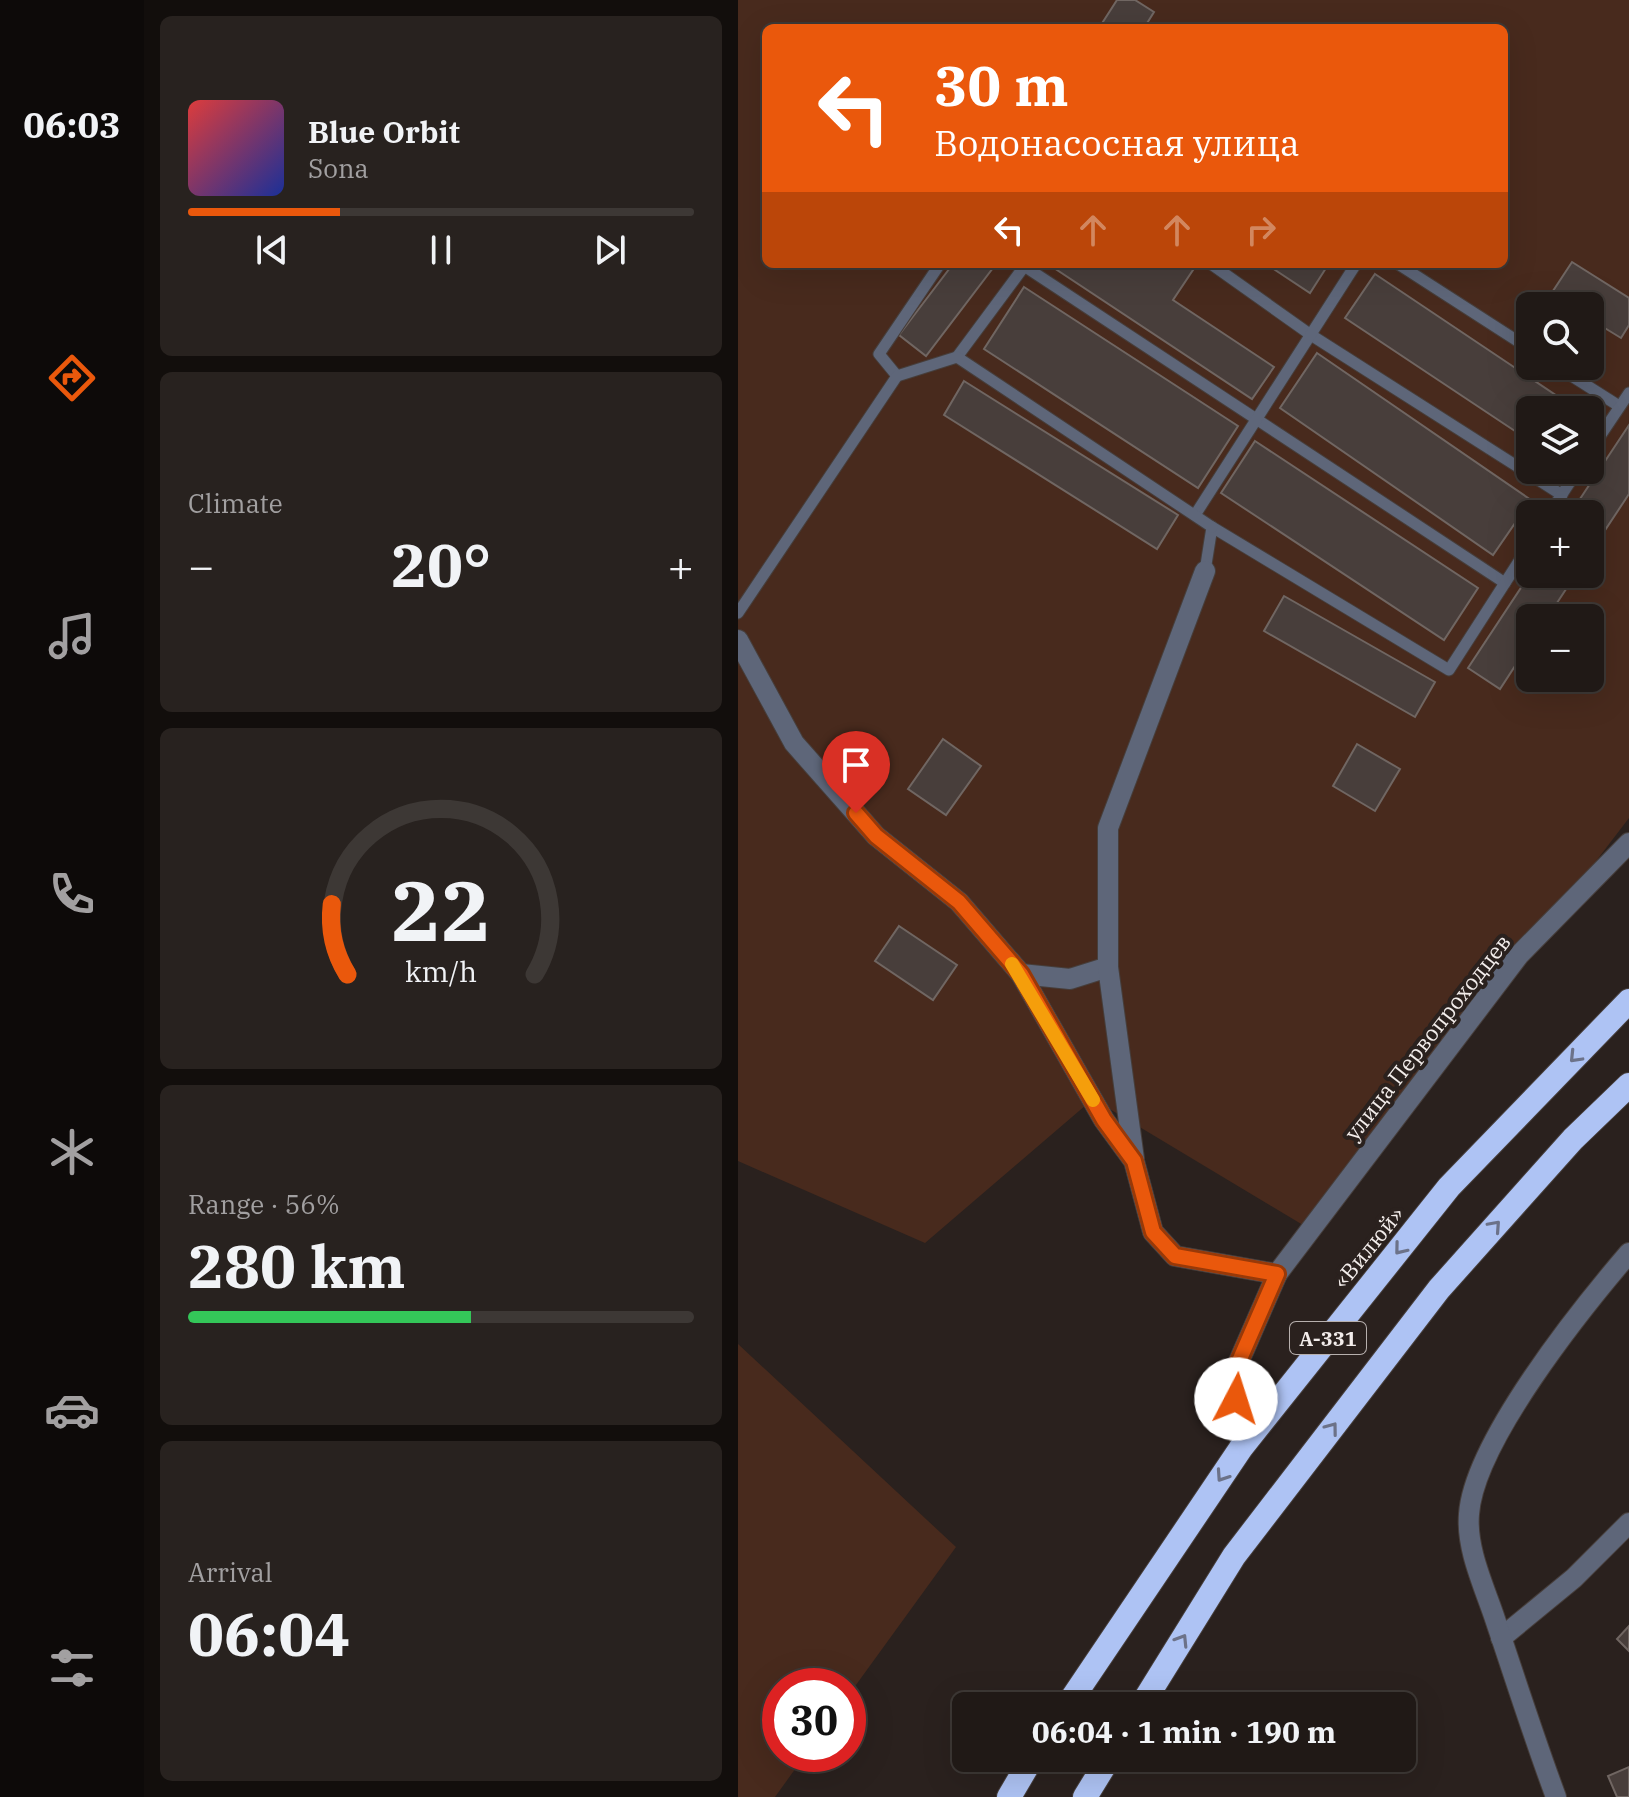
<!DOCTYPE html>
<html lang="en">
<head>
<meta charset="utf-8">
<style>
	:root { --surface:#201916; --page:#28221f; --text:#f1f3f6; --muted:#a2a0a1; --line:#3d3835; --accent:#ea580c }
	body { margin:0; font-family:"IBM Plex Serif",serif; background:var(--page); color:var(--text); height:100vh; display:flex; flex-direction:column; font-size:30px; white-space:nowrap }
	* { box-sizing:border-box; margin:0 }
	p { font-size:26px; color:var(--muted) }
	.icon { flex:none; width:44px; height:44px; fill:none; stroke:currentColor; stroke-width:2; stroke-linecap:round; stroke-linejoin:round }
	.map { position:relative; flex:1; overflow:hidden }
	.panel { display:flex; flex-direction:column; gap:16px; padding:16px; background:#120e0c; width:594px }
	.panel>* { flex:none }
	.banner { position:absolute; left:24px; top:24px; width:746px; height:244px; border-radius:12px; box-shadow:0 8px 32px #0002,0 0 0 2px var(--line); background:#ea580c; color:#fff; overflow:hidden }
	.fabs { position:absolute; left:778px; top:292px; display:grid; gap:16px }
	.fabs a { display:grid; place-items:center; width:88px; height:88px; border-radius:12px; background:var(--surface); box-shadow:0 8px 32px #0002,0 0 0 2px var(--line); font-size:40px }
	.speed { position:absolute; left:24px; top:1668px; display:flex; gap:16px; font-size:40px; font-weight:700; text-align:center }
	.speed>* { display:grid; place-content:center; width:104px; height:104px; border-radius:50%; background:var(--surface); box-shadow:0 8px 32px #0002,0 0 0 2px var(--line); line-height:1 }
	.speed .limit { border:12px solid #d22; background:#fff; color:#111 }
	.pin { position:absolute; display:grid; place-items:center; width:68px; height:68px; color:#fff; margin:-82px -34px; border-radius:50% 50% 50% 0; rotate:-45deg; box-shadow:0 0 8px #0007 }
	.pin .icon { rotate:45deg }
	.me { position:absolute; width:88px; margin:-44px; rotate:5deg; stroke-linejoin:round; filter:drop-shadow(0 0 6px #0008) }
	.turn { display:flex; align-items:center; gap:28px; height:168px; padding:0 40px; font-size:36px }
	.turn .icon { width:104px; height:104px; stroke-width:2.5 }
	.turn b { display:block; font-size:56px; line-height:68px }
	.lanes { display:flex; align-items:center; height:76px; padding:0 40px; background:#0003; justify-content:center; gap:40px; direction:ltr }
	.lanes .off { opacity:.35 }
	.big { font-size:60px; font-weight:700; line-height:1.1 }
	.panel .widget { flex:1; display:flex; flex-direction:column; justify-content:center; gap:12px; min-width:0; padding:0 28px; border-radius:12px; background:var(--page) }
	.panel .dial { align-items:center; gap:0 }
	.dial svg { height:208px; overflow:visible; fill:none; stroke:var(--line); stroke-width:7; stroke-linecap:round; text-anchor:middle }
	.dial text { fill:var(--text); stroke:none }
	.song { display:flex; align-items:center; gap:24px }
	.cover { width:96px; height:96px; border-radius:12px; background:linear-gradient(135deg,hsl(0 70% 55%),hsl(230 70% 35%)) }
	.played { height:8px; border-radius:4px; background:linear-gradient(90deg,var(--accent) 30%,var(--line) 30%) }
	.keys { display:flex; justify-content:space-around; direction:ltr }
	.heat { display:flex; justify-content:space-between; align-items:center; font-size:44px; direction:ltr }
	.charge { height:12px; border-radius:6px; background:linear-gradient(90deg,#34c759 56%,var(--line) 0) }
	.trip { position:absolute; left:214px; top:1692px; width:464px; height:80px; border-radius:12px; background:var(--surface); box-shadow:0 8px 32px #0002,0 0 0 2px var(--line); font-weight:700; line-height:80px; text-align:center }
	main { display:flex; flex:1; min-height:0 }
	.tab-bar { display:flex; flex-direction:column; width:144px; justify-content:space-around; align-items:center; background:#0d0a09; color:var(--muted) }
	.tab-bar .icon { width:56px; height:56px }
	.tab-bar .active { color:var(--accent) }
	.tab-bar b { font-size:36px; color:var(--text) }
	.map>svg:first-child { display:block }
	.green { fill:#482a1d; fill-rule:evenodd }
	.building { fill:#483e3b; stroke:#706662; stroke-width:2 }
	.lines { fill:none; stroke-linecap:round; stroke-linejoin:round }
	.lane-casing { stroke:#463e3b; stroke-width:13 }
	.street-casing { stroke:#463e3b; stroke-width:22 }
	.highway-casing { stroke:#463e3b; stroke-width:26 }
	.lane { stroke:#5e6679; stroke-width:11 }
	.street { stroke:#5e6679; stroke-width:20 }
	.highway { stroke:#aec3f4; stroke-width:24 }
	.oneway { stroke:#6c7289 }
	.route-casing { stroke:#983908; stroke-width:20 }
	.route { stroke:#ea580c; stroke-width:14 }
	.slow { stroke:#f59e0b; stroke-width:14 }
	.labels { text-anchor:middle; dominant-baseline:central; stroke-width:8; stroke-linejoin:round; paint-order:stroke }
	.shield { fill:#2a211e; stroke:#b7b0ae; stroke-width:2 }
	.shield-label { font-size:20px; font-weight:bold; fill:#f3edeb }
	.street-label { font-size:22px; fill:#f3edeb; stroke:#2a211e }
</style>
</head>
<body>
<main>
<nav class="tab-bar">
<b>06:03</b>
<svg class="icon active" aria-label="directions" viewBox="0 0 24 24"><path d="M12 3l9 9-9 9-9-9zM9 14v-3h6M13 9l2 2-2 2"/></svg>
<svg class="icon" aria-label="music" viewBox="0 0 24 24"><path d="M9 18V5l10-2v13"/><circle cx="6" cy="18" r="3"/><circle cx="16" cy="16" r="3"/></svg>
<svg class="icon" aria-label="phone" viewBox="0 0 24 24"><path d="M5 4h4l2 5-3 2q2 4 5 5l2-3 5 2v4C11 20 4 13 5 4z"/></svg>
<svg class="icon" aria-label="climate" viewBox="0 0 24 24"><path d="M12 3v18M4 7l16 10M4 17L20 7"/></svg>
<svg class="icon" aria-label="car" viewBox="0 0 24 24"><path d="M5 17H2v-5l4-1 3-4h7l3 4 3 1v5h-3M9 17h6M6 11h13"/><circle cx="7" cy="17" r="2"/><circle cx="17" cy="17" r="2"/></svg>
<svg class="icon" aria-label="filters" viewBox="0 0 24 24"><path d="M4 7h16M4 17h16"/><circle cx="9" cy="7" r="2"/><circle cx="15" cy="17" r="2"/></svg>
</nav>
<section class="panel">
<div class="widget">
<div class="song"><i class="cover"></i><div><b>Blue Orbit</b><p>Sona</p></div></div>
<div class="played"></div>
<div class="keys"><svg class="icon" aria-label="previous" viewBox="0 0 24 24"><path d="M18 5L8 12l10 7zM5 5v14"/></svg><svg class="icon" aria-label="pause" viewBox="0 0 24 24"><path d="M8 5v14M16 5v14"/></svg><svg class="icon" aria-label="next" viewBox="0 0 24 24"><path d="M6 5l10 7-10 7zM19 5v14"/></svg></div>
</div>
<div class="widget"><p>Climate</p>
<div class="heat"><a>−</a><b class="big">20°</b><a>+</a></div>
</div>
<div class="widget dial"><svg viewBox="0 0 100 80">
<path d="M14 69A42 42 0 1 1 86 69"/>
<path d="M14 69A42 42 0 0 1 8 42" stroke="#ea580c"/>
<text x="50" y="56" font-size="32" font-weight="700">22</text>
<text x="50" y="72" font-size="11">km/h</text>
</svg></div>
<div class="widget"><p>Range · 56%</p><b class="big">280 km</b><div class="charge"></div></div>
<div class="widget"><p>Arrival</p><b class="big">06:04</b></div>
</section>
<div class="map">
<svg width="891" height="1797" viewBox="0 0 891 1797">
	<rect width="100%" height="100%" fill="#2a211e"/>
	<g class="green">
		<path d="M0,0h891v818l-316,413 -220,-132 -168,144 -187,-82zM28,28h738v236h-738zM792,306h60v60h-60zM792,410h60v60h-60zM792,514h60v60h-60zM792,618h60v60h-60z"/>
		<polygon points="0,1344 218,1547 110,1696 110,1686 42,1686 42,1754 68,1754 37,1797 0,1797"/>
	</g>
	<g class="building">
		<polygon points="379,0 397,0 416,12 406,28 361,28"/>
		<polygon points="834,262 891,298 891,325 883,338 852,319 852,306 832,306 813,294"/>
		<polygon points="215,264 258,264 188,356 161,335"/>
		<polygon points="310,264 452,264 457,267 435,300 536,367 514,399"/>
		<polygon points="528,264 588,264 590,265 572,293"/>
		<polygon points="637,274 840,410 792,410 792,441 607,318"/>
		<polygon points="286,287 500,426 460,488 246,349"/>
		<polygon points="579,353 793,500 755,555 542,408"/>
		<polygon points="226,381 440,515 419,549 206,415"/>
		<polygon points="891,425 891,494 852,553 852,514 832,514"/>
		<polygon points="517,441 740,588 706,640 483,493"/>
		<polygon points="792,574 838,574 809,618 792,618 792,643 762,689 730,668"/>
		<polygon points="546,596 697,682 677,717 526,631"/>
		<polygon points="205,739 243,766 208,815 170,789"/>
		<polygon points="619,744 662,769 637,811 595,786"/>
		<polygon points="161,926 219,965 195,1000 137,961"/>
		<polygon points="891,1626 891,1651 879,1639"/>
		<polygon points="891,1767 891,1797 879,1797 870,1776"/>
	</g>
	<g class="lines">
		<defs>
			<g id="lane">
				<polyline points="473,264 573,335 824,495"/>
				<polyline points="660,264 792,349"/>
				<polyline points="286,266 767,583"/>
				<polyline points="219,357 288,264"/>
				<polyline points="818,366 881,406"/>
				<polyline points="159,376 141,354 202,264"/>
				<polyline points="852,451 891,393"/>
				<polyline points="811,514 840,470"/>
				<polyline points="457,515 618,264"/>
				<polyline points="467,571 474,527 711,670 792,544"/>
				<polyline points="0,613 159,376 219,357 474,527"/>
			</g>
			<g id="street">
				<polyline points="0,640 56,743 138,836 221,902 283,974 366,1120 396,1161 415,1232 437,1256 539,1274"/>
				<polyline points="283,974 332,979 370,967"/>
				<polyline points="396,1159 370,967 370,828 467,571"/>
				<polyline points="503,1448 495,1375 539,1274 781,955 891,843"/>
				<polyline points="763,1638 836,1578 891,1523"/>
				<path d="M818,1797c-22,-59 -41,-119 -61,-178 -11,-33 -29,-70 -26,-105 5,-72 112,-205 160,-261"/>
			</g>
			<g id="highway">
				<polyline points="329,1706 503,1448 711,1187 891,1001"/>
				<polyline points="403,1706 496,1556 701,1289 835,1139 891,1085"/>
				<polyline points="271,1797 294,1758"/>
				<polyline points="347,1797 371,1758"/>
			</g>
		</defs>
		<use href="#lane" class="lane-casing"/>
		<use href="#street" class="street-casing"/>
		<use href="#highway" class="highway-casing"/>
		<use href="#lane" class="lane"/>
		<use href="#street" class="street"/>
		<use href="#highway" class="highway"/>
	</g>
	<defs><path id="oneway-chevron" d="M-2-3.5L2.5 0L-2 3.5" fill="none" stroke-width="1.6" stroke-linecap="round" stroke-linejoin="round" transform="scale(2)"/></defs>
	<g class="oneway">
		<use href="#oneway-chevron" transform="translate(837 1057) rotate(134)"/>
		<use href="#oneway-chevron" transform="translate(757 1226) rotate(-48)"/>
		<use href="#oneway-chevron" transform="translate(662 1249) rotate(129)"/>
		<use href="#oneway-chevron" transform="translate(594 1428) rotate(-53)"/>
		<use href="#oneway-chevron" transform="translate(484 1476) rotate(124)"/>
		<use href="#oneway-chevron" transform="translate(444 1640) rotate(-58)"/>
	</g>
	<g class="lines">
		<defs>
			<polyline id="route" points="118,813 138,836 221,902 283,974 366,1120 396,1161 415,1232 437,1256 539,1274 495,1375 498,1399"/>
		</defs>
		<use href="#route" class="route-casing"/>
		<use href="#route" class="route"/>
		<polyline class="slow" points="274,964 355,1100"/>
	</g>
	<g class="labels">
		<rect class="shield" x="552" y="1322" width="76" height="32" rx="6"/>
		<g class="shield-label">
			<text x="590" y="1338">А-331</text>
		</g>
		<g class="street-label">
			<text transform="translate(689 1037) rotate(-52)">улица Первопроходцев</text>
			<text transform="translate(630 1247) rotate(-51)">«Вилюй»</text>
		</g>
	</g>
</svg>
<div class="fabs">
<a><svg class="icon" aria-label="search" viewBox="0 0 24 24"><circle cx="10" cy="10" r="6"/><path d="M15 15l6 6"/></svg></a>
<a><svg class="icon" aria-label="layers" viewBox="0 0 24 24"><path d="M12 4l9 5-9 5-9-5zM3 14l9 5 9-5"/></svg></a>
<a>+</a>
<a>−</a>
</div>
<div class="speed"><div class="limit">30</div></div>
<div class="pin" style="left:118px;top:813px;background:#d93025"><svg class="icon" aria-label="arrive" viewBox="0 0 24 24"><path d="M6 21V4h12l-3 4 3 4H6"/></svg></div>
<svg class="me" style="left:498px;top:1399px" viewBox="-20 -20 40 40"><circle r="19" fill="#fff"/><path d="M0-13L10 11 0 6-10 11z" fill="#ea580c"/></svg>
<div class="trip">06:04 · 1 min · 190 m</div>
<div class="banner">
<div class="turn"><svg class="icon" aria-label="left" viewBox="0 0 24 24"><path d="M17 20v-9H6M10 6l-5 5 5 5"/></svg><div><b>30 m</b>Водонасосная улица</div></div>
<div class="lanes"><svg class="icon" aria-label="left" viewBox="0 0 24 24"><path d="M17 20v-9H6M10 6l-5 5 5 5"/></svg><svg class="icon off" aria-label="ahead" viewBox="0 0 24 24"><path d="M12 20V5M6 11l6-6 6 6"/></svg><svg class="icon off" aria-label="ahead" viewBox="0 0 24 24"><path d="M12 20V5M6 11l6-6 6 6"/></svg><svg class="icon off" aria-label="right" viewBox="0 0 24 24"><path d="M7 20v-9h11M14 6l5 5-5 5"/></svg></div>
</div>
</div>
</main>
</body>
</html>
